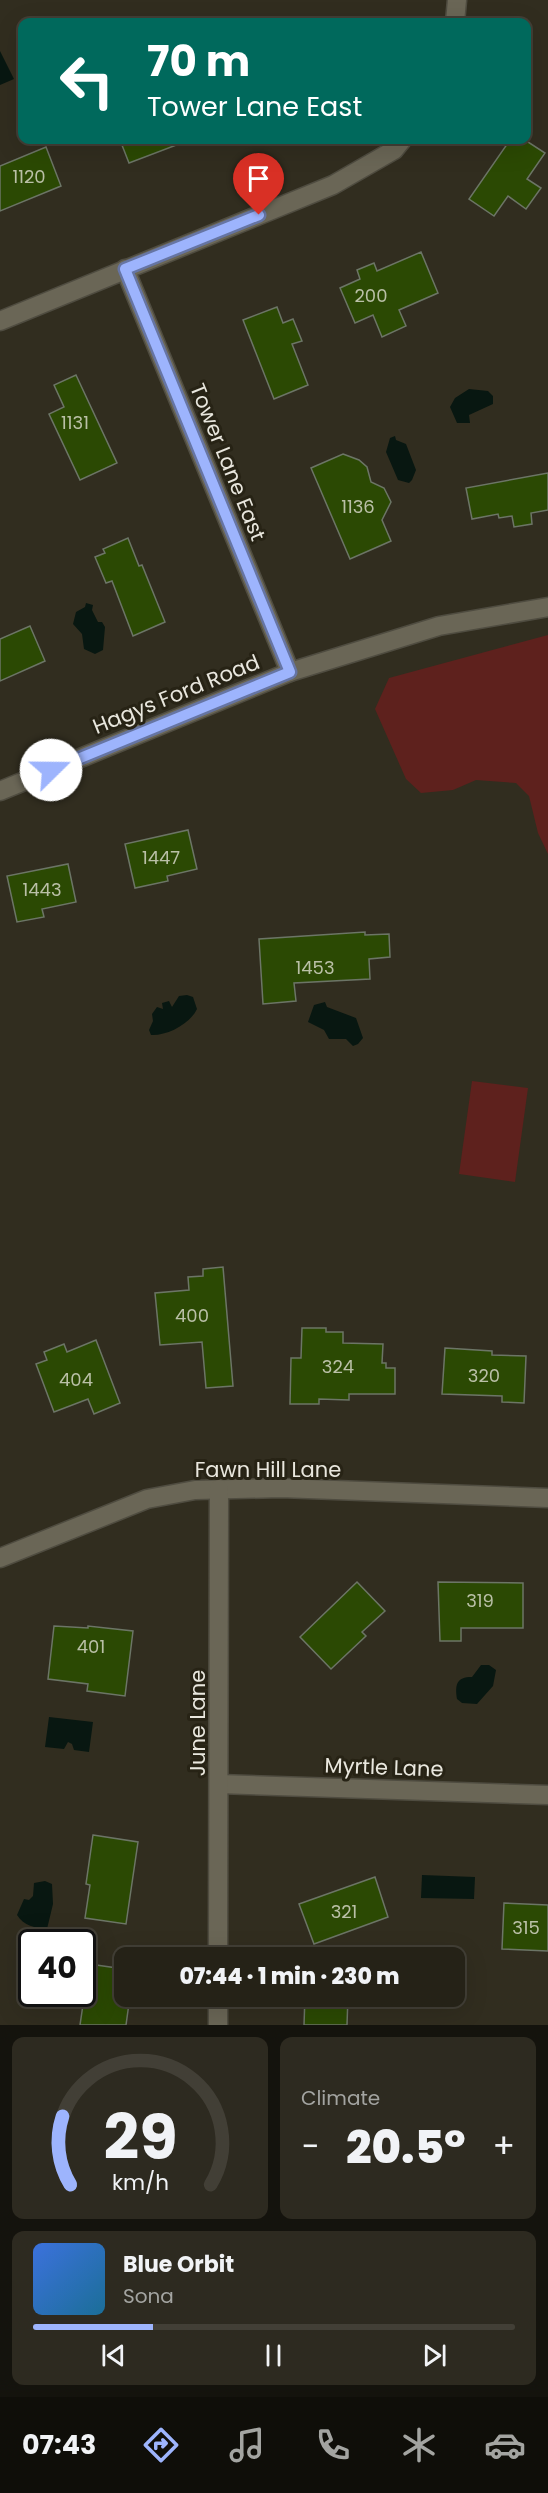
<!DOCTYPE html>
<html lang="en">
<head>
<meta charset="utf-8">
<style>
	:root { --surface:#252217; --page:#2d2a20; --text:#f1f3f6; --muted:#a3a4a1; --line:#423f36; --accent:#9db4fd }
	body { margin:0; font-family:Poppins,sans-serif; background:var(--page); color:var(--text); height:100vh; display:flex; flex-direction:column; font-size:22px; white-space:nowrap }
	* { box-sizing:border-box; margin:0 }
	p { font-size:20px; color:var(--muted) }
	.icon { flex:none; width:33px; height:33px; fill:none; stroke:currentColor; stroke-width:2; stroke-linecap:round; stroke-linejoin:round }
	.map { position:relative; height:2025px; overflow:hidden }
	.side { display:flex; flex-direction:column; gap:12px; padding:12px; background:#14130d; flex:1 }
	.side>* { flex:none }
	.banner { position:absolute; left:18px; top:18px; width:513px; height:126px; border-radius:12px; box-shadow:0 6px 24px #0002,0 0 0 2px var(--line); background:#00695c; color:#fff; overflow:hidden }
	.speed { position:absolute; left:18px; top:1929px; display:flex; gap:12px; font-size:30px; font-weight:700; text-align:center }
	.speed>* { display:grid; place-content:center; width:78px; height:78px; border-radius:50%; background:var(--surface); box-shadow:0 6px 24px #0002,0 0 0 2px var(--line); line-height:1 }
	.speed .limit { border:3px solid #111; border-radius:9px; background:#fff; color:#111 }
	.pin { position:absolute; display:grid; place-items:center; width:51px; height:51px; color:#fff; margin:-62px -26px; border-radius:50% 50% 50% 0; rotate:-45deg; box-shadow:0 0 6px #0007 }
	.pin .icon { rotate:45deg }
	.me { position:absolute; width:66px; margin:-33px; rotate:68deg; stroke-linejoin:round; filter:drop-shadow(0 0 4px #0008) }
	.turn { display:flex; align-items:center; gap:21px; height:126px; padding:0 30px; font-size:27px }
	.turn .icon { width:78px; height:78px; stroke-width:2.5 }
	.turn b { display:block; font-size:42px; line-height:51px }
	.big { font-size:45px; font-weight:800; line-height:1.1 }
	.side .widget { flex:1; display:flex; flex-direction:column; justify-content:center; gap:9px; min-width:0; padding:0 21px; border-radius:12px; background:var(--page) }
	.side .dial { align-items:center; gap:0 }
	.dial svg { height:156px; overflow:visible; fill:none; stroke:var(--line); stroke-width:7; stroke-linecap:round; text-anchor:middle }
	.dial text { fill:var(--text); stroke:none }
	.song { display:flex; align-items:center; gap:18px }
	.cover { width:72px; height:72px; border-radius:9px; background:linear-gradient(135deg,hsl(220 70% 55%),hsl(200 70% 35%)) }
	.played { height:6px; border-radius:3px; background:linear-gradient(90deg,var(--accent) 25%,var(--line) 25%) }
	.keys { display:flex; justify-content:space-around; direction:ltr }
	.heat { display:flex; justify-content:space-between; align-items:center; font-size:33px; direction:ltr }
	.side .tiles { flex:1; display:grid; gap:12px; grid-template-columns:1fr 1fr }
	.widget:last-child { grid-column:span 2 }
	.trip { position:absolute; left:114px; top:1947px; width:351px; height:60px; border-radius:12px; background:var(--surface); box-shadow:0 6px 24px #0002,0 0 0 2px var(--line); font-weight:800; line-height:60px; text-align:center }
	.tab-bar { display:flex; height:96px; justify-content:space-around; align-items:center; background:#0f0e09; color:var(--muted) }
	.tab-bar .icon { width:42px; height:42px }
	.tab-bar .on { color:var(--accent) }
	.tab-bar b { font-size:27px; color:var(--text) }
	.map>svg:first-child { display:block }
	.green { fill:#5e211d }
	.water { fill:#081711 }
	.building { fill:#2b4903; stroke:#6c7566; stroke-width:1.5 }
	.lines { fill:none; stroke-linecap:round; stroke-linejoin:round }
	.minor-casing { stroke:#4f4c40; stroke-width:21 }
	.minor { stroke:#6a6656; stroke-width:18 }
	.route-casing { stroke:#6675a4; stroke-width:15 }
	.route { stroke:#9db4fd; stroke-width:10 }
	.labels { text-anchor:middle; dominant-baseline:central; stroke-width:6; stroke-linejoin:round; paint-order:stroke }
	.number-label { font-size:18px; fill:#bac0a7 }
	.street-label { font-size:21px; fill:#e9e7de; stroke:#272315 }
</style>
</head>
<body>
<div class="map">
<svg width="548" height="2025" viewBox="0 0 548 2025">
	<rect width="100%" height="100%" fill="#312d1f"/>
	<g class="green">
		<polygon points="548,635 548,854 538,833 529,796 516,783 476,780 453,790 421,793 406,779 375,709 389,678"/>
		<polygon points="472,1081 528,1088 515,1182 459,1174"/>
	</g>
	<g class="water">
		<polygon points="0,51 14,79 0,85"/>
		<polygon points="469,389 488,391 493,396 493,404 469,415 470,423 457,423 450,407 455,398"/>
		<polygon points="395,436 396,440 406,444 416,470 412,480 409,483 398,480 386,452 390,438"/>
		<polygon points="86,603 93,605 92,610 98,622 102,622 105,627 103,650 95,654 84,649 82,634 73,624 76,612 85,607"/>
		<path d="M187,995l6,2 4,12c-7,15 -30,27 -46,26l-2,-5 4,-9 -1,-7 5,-7 6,2 -1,-6 7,-2 3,6 7,-11z"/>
		<polygon points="325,1002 327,1007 356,1018 363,1038 358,1044 353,1046 346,1039 329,1039 324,1030 308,1022 314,1005"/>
		<path d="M481,1665h8l7,5 -3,16 -16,18 -15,-1 -5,-4c-2,-14 -1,-22 15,-22z"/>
		<polygon points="49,1717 93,1722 89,1752 74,1750 72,1744 68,1742 64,1749 45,1747"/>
		<polygon points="422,1875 475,1877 474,1899 421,1898"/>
		<path d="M45,1881l7,3 1,20 -6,25c-12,-1 -23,-3 -30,-14l7,-16 5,1 4,-4 1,-13z"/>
	</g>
	<g class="building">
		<polygon points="120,140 186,140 187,141 129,163"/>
		<polygon points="510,140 525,140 545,153 527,179 541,188 526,209 508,196 494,216 469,199"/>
		<polygon points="46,147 61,186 0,211 0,166"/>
		<polygon points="421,252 438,293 399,310 406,326 382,337 373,315 355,323 340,288 360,279 357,270 374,263 377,271"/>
		<polygon points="277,307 283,323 293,319 302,341 292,344 308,385 274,399 243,320"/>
		<polygon points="76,375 117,463 80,480 49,414 64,407 54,385"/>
		<polygon points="343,454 359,460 367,467 371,482 384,488 391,502 382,520 391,541 350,559 311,468"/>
		<polygon points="548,473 548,510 531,513 532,524 514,527 512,516 499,518 498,514 472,519 466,488"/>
		<polygon points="128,538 139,566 142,565 165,622 133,636 112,581 106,583 95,557 105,553 103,549"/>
		<polygon points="30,626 45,661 0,681 0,639"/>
		<polygon points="188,830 197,869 167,876 168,881 135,888 125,844"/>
		<polygon points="68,864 76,902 42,909 44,917 17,922 7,876"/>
		<polygon points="365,932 365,935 389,934 390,957 369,959 370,979 294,983 296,1001 263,1004 259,939"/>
		<polygon points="223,1267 233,1386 206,1388 202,1342 160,1345 155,1293 189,1290 188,1277 203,1276 203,1269"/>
		<polygon points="302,1328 326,1328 326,1332 343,1332 343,1343 383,1344 382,1363 386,1363 386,1368 395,1368 395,1394 349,1394 349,1400 319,1399 319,1404 290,1404 291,1358 301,1358"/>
		<polygon points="96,1340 120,1403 94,1414 88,1399 54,1412 36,1364 47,1360 44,1352 64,1344 67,1352"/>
		<polygon points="445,1348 492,1351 492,1355 526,1356 524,1403 502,1402 502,1396 442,1394"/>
		<polygon points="357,1582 385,1611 362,1632 366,1636 331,1669 300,1637"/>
		<polygon points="438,1582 523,1583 523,1628 461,1628 461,1641 440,1641"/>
		<polygon points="54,1626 88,1628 88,1626 133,1631 125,1696 87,1691 88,1684 48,1679"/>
		<polygon points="93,1835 138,1842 126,1924 85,1918 90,1885 86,1884"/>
		<polygon points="375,1877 388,1917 314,1944 299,1904"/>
		<polygon points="504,1903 548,1905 548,1951 502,1949"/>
		<polygon points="89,1964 124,1969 124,1996 130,1996 126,2025 80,2025"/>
		<polygon points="305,1996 348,1996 347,2025 304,2025"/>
	</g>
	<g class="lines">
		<defs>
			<g id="minor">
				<polyline points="455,22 457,0"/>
				<polyline points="125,269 290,672"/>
				<polyline points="0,321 333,185 394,150 402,140"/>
				<polyline points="0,791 290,672 439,626 548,607"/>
				<polyline points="0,1558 147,1499 195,1490 281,1488 548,1498"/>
				<polyline points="219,1784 548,1795"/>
				<polyline points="218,1958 219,1489"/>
				<polyline points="218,2025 218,1996"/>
			</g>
		</defs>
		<use href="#minor" class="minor-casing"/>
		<use href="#minor" class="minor"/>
	</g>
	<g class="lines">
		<defs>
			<polyline id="route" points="51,770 290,672 125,269 259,215"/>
		</defs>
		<use href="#route" class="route-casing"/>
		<use href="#route" class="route"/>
	</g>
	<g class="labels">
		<g class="number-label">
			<text x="29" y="176">1120</text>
			<text x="371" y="295">200</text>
			<text x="75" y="422">1131</text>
			<text x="358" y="506">1136</text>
			<text x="161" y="857">1447</text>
			<text x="42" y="889">1443</text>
			<text x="315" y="967">1453</text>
			<text x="192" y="1315">400</text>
			<text x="338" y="1366">324</text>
			<text x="484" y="1375">320</text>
			<text x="76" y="1379">404</text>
			<text x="480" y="1600">319</text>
			<text x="91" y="1646">401</text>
			<text x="344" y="1911">321</text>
			<text x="526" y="1927">315</text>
		</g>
		<g class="street-label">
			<text transform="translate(228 462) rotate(68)">Tower Lane East</text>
			<text transform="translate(176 694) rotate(-22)">Hagys Ford Road</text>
			<text x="268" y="1469">Fawn Hill Lane</text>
			<text transform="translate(197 1723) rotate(-90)">June Lane</text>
			<text transform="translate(384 1767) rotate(2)">Myrtle Lane</text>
		</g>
	</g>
</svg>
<div class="speed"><div class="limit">40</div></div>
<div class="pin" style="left:259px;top:215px;background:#d93025"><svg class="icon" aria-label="arrive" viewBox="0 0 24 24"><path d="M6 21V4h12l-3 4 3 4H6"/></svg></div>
<svg class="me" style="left:51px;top:770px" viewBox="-20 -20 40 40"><circle r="19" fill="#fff"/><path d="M0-13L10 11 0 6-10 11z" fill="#9db4fd"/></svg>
<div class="trip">07:44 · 1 min · 230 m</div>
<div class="banner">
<div class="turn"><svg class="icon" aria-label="left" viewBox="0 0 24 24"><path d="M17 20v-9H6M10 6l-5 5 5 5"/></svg><div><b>70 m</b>Tower Lane East</div></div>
</div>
</div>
<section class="side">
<div class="tiles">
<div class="widget dial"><svg viewBox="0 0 100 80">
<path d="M14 69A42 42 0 1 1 86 69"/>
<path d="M14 69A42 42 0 0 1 10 34" stroke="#9db4fd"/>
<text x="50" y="56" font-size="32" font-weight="700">29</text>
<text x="50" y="72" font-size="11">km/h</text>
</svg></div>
<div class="widget"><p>Climate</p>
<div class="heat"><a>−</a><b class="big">20.5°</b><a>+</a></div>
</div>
<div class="widget">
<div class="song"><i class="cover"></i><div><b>Blue Orbit</b><p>Sona</p></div></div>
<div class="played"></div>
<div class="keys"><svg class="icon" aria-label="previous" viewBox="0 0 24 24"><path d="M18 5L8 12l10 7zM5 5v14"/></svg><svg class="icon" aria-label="pause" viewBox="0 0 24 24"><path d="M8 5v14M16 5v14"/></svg><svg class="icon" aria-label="next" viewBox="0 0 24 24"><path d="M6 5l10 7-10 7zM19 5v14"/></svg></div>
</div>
</div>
</section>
<nav class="tab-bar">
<b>07:43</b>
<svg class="icon on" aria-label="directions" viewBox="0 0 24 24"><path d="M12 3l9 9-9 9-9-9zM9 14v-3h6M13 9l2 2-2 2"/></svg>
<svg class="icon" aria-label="music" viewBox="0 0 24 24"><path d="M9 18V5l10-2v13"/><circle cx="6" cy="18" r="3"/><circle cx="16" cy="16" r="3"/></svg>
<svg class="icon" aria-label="phone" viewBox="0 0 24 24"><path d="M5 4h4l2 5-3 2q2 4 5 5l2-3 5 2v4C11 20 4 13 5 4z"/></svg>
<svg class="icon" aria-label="climate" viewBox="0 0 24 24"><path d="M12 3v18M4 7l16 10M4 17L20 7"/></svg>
<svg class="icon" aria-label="car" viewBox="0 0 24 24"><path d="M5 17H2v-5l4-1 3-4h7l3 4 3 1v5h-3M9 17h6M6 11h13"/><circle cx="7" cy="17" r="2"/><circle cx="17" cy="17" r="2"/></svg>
</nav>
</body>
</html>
